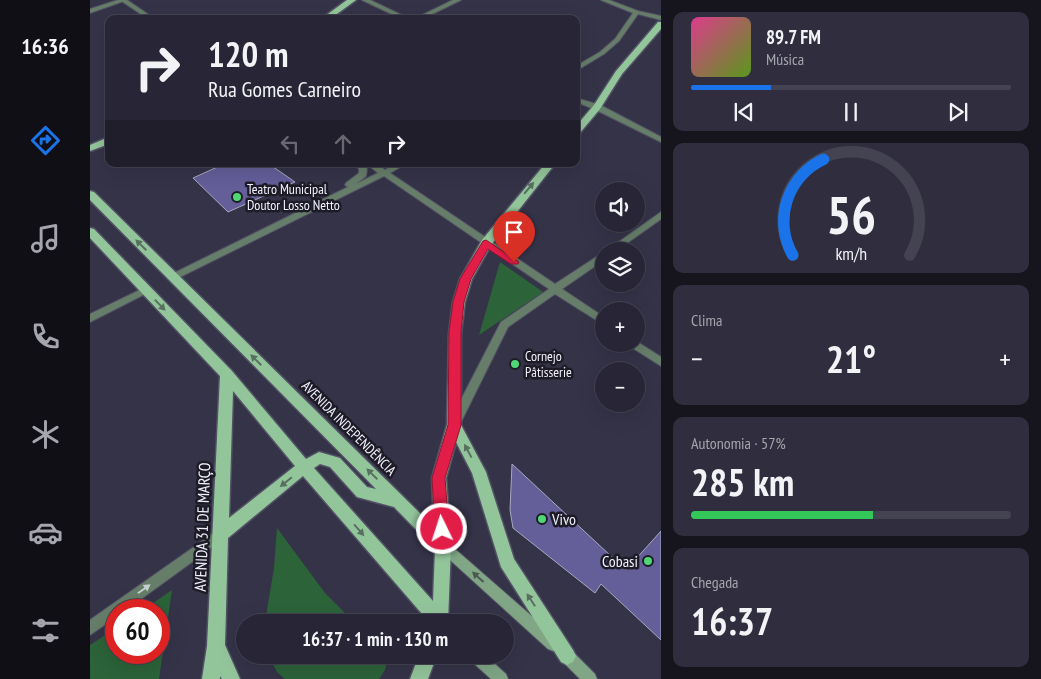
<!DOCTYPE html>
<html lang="pt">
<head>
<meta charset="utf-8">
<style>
	:root { --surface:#282636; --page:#302e3e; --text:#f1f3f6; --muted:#a5a5ad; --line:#444351; --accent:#1a73e8 }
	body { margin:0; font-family:"PT Sans Narrow",sans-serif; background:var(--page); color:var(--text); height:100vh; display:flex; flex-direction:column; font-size:19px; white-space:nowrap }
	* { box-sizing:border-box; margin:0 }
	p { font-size:16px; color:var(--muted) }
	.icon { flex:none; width:28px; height:28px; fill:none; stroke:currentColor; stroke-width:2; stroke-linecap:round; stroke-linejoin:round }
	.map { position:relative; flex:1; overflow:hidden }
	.panel { display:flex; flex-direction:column; gap:12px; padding:12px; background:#16151e; width:380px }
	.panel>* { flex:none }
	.guide { position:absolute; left:15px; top:15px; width:475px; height:152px; border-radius:10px; box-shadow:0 5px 20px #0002,0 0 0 1px var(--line); background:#282636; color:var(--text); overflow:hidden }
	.tools { position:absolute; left:505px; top:182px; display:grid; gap:10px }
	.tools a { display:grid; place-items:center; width:50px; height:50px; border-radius:50%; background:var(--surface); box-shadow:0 5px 20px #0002,0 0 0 1px var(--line); font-size:25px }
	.speed { position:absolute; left:15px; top:599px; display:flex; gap:10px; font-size:25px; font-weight:700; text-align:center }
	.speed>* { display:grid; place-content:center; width:65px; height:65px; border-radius:50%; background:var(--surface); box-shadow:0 5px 20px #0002,0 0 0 1px var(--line); line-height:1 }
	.speed .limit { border:8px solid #d22; background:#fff; color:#111 }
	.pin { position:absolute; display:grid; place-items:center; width:42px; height:42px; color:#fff; margin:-51px -21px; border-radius:50% 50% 50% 0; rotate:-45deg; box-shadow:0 0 5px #0007 }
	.pin .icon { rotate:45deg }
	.me { position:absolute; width:55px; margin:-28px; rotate:356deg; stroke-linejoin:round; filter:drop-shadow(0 0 4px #0008) }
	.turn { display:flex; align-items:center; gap:18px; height:105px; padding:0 20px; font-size:22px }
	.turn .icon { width:65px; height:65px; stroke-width:2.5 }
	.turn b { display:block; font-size:35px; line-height:42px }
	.lanes { display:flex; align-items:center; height:48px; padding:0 20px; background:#0003; justify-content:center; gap:25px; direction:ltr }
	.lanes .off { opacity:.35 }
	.big { font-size:38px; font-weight:800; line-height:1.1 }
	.panel .widget { flex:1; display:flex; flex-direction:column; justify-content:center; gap:8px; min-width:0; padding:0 18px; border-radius:10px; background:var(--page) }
	.panel .dial { align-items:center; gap:0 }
	.dial svg { height:130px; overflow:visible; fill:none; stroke:var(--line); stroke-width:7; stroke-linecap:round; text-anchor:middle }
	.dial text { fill:var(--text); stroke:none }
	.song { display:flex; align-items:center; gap:15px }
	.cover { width:60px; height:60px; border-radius:8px; background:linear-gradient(135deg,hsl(330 70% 55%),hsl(90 70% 35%)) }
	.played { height:5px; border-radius:2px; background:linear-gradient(90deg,var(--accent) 25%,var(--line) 25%) }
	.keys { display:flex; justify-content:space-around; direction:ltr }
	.heat { display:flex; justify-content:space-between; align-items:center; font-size:28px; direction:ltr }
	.charge { height:8px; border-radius:4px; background:linear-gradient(90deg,#34c759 57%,var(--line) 0) }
	.trip { position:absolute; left:146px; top:614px; width:278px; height:50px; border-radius:25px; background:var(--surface); box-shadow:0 5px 20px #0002,0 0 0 1px var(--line); font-weight:800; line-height:50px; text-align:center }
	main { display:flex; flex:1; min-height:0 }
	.menu { display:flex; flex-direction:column; width:90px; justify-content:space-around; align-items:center; background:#100f16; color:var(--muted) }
	.menu .icon { width:35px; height:35px }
	.menu .on { color:var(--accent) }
	.menu b { font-size:22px; color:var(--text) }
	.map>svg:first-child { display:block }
	.green { fill:#2c6339 }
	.building { fill:#645e99; stroke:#a9a8c2 }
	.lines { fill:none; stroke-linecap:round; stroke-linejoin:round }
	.minor-casing { stroke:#535165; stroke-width:2 }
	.tertiary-casing { stroke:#535165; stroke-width:2 }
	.secondary-casing { stroke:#535165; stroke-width:2 }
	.primary-casing { stroke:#535165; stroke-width:3 }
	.minor { fill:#667e69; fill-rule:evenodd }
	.tertiary { fill:#667e69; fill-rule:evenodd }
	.secondary { fill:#80a686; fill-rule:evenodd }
	.primary { fill:#93c59b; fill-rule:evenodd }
	.oneway { fill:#587060 }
	.oneway2 { fill:#4a5a51 }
	.oneway3 { fill:#c7ced1 }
	.route { fill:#e11d48; stroke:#92132f }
	.poi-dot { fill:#50d674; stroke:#1d1c26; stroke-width:2 }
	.labels { text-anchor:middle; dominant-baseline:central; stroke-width:5; stroke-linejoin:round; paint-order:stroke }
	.poi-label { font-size:14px; fill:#f1f0fe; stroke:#1d1c26; text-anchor:start }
	.street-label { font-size:14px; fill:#f1f0fe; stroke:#1d1c26 }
	.near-poi-label { font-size:16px; fill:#f1f0fe; stroke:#1d1c26; text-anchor:start }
	.near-street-label { font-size:16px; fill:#f1f0fe; stroke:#1d1c26 }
</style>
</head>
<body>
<main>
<nav class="menu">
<b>16:36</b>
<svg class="icon on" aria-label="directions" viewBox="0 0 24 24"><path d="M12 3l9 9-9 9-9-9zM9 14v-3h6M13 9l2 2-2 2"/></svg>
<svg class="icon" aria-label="music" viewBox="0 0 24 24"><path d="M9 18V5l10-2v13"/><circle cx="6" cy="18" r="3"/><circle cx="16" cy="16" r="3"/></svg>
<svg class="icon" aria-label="phone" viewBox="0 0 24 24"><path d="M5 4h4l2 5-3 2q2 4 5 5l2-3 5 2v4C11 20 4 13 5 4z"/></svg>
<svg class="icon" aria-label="climate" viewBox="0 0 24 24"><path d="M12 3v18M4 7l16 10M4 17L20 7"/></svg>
<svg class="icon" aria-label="car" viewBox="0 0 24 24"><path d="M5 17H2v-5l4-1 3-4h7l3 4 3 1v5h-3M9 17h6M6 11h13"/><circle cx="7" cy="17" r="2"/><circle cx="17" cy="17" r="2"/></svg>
<svg class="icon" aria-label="filters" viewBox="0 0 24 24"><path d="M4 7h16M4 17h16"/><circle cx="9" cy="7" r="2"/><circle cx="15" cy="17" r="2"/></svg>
</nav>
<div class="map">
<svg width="571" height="679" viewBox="0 0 571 679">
	<rect width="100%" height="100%" fill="#353348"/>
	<g class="green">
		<polygon points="410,262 453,292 389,335"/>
		<polygon points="187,528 235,593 264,622 175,622 184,568"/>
		<polygon points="82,590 69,679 0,679 0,645 26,628 26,652 69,652 69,610 53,610"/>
		<polygon points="178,655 295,655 298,659 295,670 289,679 195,679 187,672"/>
	</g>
	<g class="building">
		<polygon points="134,164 179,164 205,182 138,212 103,178"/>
		<polygon points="422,464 536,570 571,531 571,640 511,584 505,593 423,528 420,510"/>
	</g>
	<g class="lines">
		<defs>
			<g id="minor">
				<polygon points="30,0 37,0 65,19 58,19"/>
				<polygon points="272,0 280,0 320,19 312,19"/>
				<polygon points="363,0 371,0 332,19 324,19"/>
				<polygon points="511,0 519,0 548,11 571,16 571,20 548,14 529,41 514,54 486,71 486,66 510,52 525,39 543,13"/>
				<polygon points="486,98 510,105 571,137 571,142 504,109 486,102"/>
				<polygon points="265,164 273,164 277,169 276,176 266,184 288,173 277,164 286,164 295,170 306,164 316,164 300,173 465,284 514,252 514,260 472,289 514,317 514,325 465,294 418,327 369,426 365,428 361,426 359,423 411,322 459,289 294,176 86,279 80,279 78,277 80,275 258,187 255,185 256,183 269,173 269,169"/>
				<polygon points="571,212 571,219 526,251 516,251"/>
				<polygon points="56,287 61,290 59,292 0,322 0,314"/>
				<polygon points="546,341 571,357 571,366 541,347 540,344 546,344"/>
				<polygon points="131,528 135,530 137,534 135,538 36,610 26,610 26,617 0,635 0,620"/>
			</g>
			<polygon id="tertiary" points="28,0 37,0 0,13 0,9"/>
			<g id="secondary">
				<polygon points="353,540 357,542 468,639 470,644 468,649 463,651 458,649 349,550 347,546 349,542"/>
				<polygon points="474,646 479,648 505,674 507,679 490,679 469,658 467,653 469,648"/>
				<polygon points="378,655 395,655 416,674 418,679 401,679 380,660"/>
			</g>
			<g id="primary">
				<polygon points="257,0 266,0 240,19 231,19"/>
				<polygon points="568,22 571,22 571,29 532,74 510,109 489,134 486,135 486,126 504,105 526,71"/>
				<polygon points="19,137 19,144 0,151 0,145"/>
				<path d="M455,164h10l-64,81 -19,34 -7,23 -4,31v92l25,47 28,87 59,91 3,6 -3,6 -6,3 -6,-3 -60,-95 -29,-94 -16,-31 -10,36 5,68 -3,76h-19l-126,-146 -75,62 -3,107 15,34h-18l-2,-3v3h-18l5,-33 13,-270 -130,-138v-10l4,1 138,142 74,88 13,-7 21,6 27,29 9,2 -286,-289v-9l4,1 340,335 -2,-49 15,-53 2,-92 4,-31 7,-23 22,-39zM143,391l62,75 -66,52zM230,464l10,3 27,30 37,10 41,42 -2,52 -119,-133z"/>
				<polygon points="329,655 347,655 338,679 320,679"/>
			</g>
		</defs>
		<use href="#minor" class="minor-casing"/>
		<use href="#tertiary" class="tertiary-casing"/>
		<use href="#secondary" class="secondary-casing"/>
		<use href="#primary" class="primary-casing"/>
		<use href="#minor" class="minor"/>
		<use href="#tertiary" class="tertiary"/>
		<use href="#secondary" class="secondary"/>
		<use href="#primary" class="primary"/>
	</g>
	<defs><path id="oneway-solid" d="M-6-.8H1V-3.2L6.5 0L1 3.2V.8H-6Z" transform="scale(1.25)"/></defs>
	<g class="oneway">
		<use href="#oneway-solid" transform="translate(439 188) rotate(-50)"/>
		<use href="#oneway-solid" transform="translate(51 245) rotate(-135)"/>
		<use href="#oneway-solid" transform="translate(70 305) rotate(46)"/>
		<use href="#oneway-solid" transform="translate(166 360) rotate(-135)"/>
		<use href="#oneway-solid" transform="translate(378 451) rotate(-118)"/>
		<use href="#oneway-solid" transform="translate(282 474) rotate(-135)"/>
		<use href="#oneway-solid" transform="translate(196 482) rotate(141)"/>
		<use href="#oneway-solid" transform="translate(269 530) rotate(49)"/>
		<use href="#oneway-solid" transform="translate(441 600) rotate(-123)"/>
	</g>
	<use class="oneway2" href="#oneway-solid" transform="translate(388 577) rotate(-138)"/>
	<use class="oneway3" href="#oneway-solid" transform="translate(54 589) rotate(-35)"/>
	<polygon class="route" points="396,240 429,262 428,264 421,264 398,249 381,279 374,302 371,332 371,425 355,478 359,529 357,533 352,535 347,533 345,529 342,478 358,425 359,332 363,302 370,279 393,241"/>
	<g class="poi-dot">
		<circle cx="147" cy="197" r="5"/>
		<circle cx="425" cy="364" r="5"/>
		<circle cx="452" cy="519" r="5"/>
		<circle cx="558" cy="561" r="5"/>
	</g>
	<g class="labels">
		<g class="poi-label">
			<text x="157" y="189">Teatro Municipal<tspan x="157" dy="16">Doutor Losso Netto</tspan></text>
			<text x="435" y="356">Cornejo<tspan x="435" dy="16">Pâtisserie</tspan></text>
		</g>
		<g class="street-label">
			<text transform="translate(259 428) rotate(45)">AVENIDA INDEPENDÊNCIA</text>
		</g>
		<g class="near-poi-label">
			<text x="462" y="519">Vivo</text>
			<text x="548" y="561" text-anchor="end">Cobasi</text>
		</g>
		<g class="near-street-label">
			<text transform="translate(112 527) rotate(-88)">AVENIDA 31 DE MARÇO</text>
		</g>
	</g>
</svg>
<div class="tools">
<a><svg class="icon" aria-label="sound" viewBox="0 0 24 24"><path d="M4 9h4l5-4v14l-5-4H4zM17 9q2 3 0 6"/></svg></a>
<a><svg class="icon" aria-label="layers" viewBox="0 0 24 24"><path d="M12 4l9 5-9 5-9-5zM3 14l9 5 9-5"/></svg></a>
<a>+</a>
<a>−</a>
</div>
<div class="speed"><div class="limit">60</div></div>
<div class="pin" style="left:424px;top:262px;background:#d93025"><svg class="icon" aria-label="arrive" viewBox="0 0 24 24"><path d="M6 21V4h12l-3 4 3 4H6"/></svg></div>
<svg class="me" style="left:352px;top:529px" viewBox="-20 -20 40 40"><circle r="17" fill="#e11d48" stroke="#fff" stroke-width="3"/><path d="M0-11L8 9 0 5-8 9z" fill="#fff"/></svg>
<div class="trip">16:37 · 1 min · 130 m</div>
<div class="guide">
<div class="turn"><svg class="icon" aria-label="right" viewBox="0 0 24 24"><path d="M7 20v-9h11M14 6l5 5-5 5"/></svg><div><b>120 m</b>Rua Gomes Carneiro</div></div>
<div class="lanes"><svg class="icon off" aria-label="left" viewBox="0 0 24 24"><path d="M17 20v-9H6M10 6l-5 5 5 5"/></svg><svg class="icon off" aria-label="ahead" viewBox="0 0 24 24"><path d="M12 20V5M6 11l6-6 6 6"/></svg><svg class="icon" aria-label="right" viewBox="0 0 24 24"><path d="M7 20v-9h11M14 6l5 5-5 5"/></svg></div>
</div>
</div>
<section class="panel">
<div class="widget">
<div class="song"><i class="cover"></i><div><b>89.7 FM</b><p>Música</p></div></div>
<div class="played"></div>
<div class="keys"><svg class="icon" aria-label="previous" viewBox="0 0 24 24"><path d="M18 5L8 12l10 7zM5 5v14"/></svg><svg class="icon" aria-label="pause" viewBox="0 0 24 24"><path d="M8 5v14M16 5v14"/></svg><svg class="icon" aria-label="next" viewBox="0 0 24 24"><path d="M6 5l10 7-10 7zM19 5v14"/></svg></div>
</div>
<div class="widget dial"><svg viewBox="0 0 100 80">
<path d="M14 69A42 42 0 1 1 86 69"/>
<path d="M14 69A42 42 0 0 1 33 10" stroke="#1a73e8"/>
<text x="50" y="56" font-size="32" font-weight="700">56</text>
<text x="50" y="72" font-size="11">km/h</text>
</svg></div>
<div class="widget"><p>Clima</p>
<div class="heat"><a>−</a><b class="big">21°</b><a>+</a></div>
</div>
<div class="widget"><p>Autonomia · 57%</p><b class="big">285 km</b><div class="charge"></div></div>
<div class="widget"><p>Chegada</p><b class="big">16:37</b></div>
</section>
</main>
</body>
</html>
